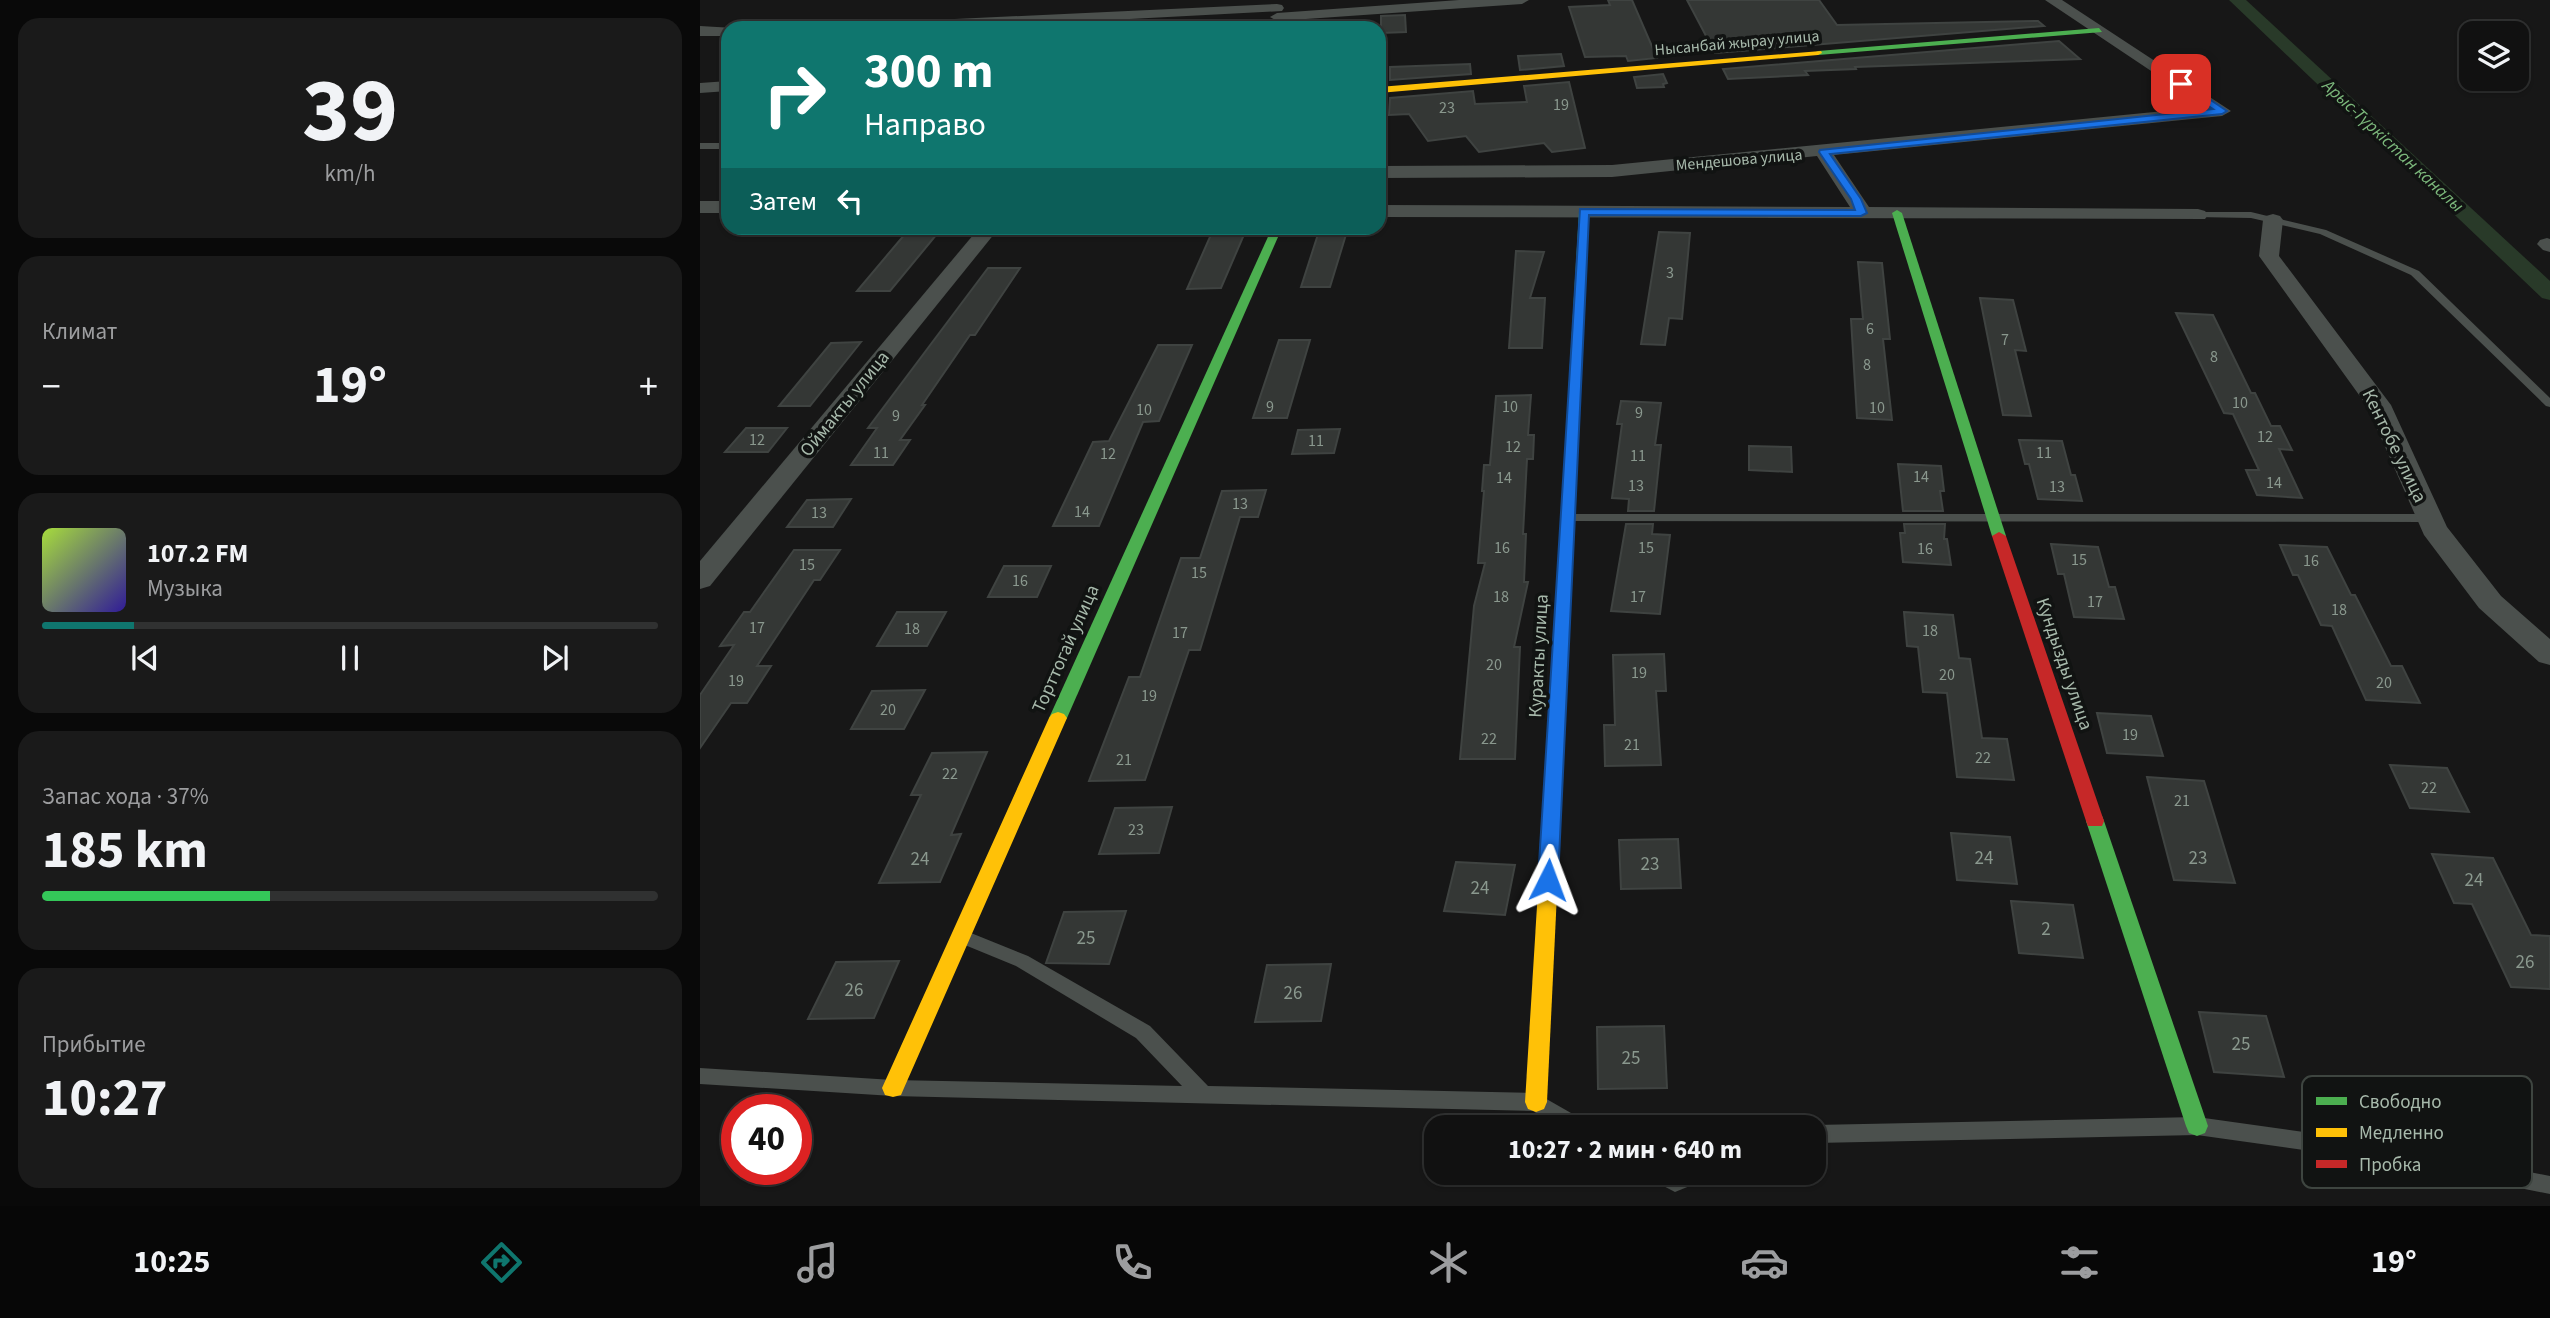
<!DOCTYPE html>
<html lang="ru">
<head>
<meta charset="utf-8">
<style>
	:root { --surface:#111; --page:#1a1a1a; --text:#f1f3f6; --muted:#9c9d9f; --line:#303131; --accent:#0f766e }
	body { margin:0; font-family:"Source Sans 3",sans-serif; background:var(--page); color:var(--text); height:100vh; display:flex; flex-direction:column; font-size:26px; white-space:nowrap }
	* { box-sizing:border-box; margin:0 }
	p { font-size:23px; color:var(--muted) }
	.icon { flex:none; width:38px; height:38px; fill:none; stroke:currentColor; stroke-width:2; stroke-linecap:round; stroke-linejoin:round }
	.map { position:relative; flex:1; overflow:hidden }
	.drawer { display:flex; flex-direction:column; gap:18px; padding:18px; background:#090909; width:700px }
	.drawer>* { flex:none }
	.hud { position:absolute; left:21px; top:21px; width:665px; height:214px; border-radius:21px; box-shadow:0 2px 5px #0004,0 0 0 2px var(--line); background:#0f766e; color:#fff; overflow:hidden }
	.controls { position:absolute; left:1759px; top:21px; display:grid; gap:14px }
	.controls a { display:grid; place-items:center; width:70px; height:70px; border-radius:14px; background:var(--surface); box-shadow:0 2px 5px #0004,0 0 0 2px var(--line); font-size:35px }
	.speed { position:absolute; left:21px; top:1094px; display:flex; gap:14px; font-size:35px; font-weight:700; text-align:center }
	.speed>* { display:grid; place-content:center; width:91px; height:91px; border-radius:50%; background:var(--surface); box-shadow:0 2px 5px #0004,0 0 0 2px var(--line); line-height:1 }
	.speed .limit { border:10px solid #d22; background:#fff; color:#111 }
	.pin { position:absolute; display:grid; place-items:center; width:60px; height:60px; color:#fff; margin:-30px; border-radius:14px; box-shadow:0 4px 10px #0006 }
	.me { position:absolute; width:77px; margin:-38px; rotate:3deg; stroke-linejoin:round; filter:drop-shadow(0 0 5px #0008) }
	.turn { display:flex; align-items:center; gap:24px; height:147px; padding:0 28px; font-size:32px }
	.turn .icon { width:91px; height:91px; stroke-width:2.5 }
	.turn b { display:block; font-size:49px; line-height:60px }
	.then { display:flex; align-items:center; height:66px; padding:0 28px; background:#0003; gap:14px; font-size:26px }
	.big { font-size:52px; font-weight:700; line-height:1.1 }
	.drawer .tile { flex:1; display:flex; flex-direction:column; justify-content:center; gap:10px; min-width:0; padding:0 24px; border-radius:21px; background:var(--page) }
	.drawer .dial { align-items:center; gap:0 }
	.dial b { font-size:91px; line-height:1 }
	.song { display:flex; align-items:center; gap:21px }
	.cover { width:84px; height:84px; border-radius:10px; background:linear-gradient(135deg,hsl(80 70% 55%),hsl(250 70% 35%)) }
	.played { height:7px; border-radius:4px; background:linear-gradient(90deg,var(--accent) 15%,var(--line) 15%) }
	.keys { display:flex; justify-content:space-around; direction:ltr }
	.heat { display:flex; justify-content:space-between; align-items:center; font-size:38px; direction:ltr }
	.charge { height:10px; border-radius:5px; background:linear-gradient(90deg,#34c759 37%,var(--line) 0) }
	.trip { position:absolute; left:724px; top:1115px; width:402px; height:70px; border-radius:21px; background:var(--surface); box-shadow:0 2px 5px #0004,0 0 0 2px var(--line); font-weight:700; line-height:70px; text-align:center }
	.menu { display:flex; height:112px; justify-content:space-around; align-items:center; background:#070707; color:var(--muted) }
	.menu .icon { width:49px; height:49px }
	.menu .active { color:var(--accent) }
	.menu b { font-size:32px; color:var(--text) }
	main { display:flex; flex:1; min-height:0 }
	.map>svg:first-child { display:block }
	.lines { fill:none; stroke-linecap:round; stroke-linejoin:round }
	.canal { fill:#293a29; fill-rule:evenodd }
	.building { fill:#343735; stroke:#3f4341; stroke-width:2 }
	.lane { fill:#4b504d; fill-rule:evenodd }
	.street { fill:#4b504d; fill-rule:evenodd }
	.fast { fill:#4caf50; fill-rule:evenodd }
	.slow { fill:#ffc107; fill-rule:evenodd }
	.jam { fill:#c62828; fill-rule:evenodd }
	.route { fill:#1a73e8; stroke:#114b97; stroke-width:2 }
	.labels { text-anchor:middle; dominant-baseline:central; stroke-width:7; stroke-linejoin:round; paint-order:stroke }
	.far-street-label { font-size:16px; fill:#a7b9ab; stroke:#111312 }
	.number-label { font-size:16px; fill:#8a988e }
	.far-water-label { font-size:18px; font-style:italic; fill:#7bb77b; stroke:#111312 }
	.street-label { font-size:19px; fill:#a7b9ab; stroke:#111312 }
	.near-number-label { font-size:19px; fill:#8a988e }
	.key { fill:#111312; stroke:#3e4540; stroke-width:2 }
	.key-label { font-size:19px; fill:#a7b9ab }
</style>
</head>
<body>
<main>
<section class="drawer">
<div class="tile dial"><b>39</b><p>km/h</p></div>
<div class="tile"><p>Климат</p>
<div class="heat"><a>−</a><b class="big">19°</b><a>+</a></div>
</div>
<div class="tile">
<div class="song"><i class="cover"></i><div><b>107.2 FM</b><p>Музыка</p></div></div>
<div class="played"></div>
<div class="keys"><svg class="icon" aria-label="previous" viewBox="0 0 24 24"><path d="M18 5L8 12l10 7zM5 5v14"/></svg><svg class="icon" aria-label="pause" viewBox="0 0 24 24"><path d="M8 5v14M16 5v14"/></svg><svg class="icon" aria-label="next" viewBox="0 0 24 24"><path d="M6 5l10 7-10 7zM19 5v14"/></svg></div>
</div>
<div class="tile"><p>Запас хода · 37%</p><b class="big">185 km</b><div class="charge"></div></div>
<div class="tile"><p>Прибытие</p><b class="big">10:27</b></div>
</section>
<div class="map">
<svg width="1850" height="1206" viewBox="0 0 1850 1206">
	<rect width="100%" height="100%" fill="#171717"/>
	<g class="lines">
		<polygon class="canal" points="1529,0 1546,0 1850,281 1850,300 1842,298"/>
	</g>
	<g class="building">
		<polygon points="908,0 932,0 957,58 928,61 926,56 885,57 869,7 910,5"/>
		<polygon points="987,0 1119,0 1137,25 1338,21 1344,26 1015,53"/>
		<polygon points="705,15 706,32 681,33 681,16"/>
		<polygon points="1359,41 1380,59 1155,67 1156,69 1105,71 1108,75 1028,79 1023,69"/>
		<polygon points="861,54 864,66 820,70 818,56"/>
		<polygon points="770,64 771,74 690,80 690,67"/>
		<polygon points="963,74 967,83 963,84 964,87 937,88 934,77"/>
		<polygon points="869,82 885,148 852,152 844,143 779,152 766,136 728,141 709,114 689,115 690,98 773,91 775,104 827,102 824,86"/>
		<polygon points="620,228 648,228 630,287 601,287"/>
		<polygon points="513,230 546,230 521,288 487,289"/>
		<polygon points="959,232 990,233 982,319 969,318 965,345 941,344"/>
		<polygon points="205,234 237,234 190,291 157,291"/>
		<polygon points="816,251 844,252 830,298 845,298 842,348 809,348"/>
		<polygon points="1158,262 1182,263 1190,339 1183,339 1192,420 1157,418 1151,319 1163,319"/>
		<polygon points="288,268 320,268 275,335 270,335 222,405 225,405 200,440 210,440 193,465 151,465 177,428 168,428"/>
		<polygon points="1280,298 1313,300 1326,351 1315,350 1331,416 1303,415"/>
		<polygon points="1476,313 1513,315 1551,393 1555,393 1571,426 1580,426 1592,450 1579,449 1602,498 1557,495 1546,470 1559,470 1533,414 1524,413"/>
		<polygon points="579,340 610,340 587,418 553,418"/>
		<polygon points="161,342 110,406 79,406 131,343"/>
		<polygon points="458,345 492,345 459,421 443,422 399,526 353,526 393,442 409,441"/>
		<polygon points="831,395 828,435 834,435 833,459 827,459 823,534 826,534 824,582 828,582 814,647 820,647 815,759 760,759 774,606 785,563 778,563 784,491 782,491 784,465 790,465 796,396"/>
		<polygon points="921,401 961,403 955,445 961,445 954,511 928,511 929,499 912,498 922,424 917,424"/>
		<polygon points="46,428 87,428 68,452 25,452"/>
		<polygon points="640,429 634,453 592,454 598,430"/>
		<polygon points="1319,440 1362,441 1371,475 1375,475 1382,501 1338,499 1329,464 1325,464"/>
		<polygon points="1049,446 1091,447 1092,472 1049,470"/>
		<polygon points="1198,464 1241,466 1244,491 1240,491 1243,511 1203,511"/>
		<polygon points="566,490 558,517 540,517 500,650 489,650 445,780 389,781 429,677 440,677 481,558 500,558 522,491"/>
		<polygon points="151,499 133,527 87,527 107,500"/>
		<polygon points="926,524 953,524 952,534 970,535 960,614 911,611"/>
		<polygon points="1204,524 1245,524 1244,539 1247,539 1251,565 1203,562 1200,533 1205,533"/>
		<polygon points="1351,544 1398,547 1409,587 1415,587 1424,619 1374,617 1364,574 1358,574"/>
		<polygon points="1580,545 1627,547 1651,595 1655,595 1691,666 1702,666 1720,703 1666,700 1632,626 1621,625 1598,575 1593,575"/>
		<polygon points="94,550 140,550 120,580 114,580 57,666 71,666 47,703 31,703 0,748 0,695 34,645 20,646 44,612 50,612"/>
		<polygon points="304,566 351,566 337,597 288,597"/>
		<polygon points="197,612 246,612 227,646 177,646"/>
		<polygon points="1204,612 1253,615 1259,658 1270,659 1282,738 1307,739 1314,780 1257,777 1247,693 1223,692 1218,647 1207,646"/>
		<polygon points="964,654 966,691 956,691 961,765 905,766 904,725 915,725 913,655"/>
		<polygon points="225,690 204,729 151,729 172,691"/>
		<polygon points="1397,713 1451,716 1463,756 1407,753"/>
		<polygon points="287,752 251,835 261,834 240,882 179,883 221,795 211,795 232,753"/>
		<polygon points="1690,765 1747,768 1769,812 1710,808"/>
		<polygon points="1447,777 1504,781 1535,883 1474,880"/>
		<polygon points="472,807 459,853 399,854 415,808"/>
		<polygon points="1251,833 1310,837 1317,884 1257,880"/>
		<polygon points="978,839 981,888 921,889 919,840"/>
		<polygon points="1732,854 1793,858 1831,935 1850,936 1850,989 1811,987 1772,904 1754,903"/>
		<polygon points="756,862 815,865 805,915 744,911"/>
		<polygon points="1311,901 1373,905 1383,958 1319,953"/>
		<polygon points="426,911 409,964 346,963 364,912"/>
		<polygon points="199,961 174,1018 108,1019 136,962"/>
		<polygon points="631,964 621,1021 555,1022 567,965"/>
		<polygon points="1499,1012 1566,1016 1584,1077 1514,1072"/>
		<polygon points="964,1026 967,1088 898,1089 897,1027"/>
	</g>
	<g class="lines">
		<g class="lane">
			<rect x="0" y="143" width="28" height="6"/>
			<polygon points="1498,212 1551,212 1626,230 1719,271 1850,398 1850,407 1846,406 1711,275 1620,234 1551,218 1495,217 1493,215"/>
			<polygon points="867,514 1729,514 1735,518 1729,522 862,521 861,518"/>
			<polygon points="266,931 328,956 450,1026 508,1086 836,1093 885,1121 888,1127 860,1127 833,1111 193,1096 0,1084 0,1068 193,1080 482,1086 436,1038 316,966 260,943 257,938 260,933"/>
			<polygon points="1497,1117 1696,1145 1850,1176 1850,1194 1696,1163 1497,1135 1115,1143 1115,1127 1110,1127 1115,1125"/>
			<polygon points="947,1172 1010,1172 1007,1179 975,1192 950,1179"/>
		</g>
		<g class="street">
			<polygon points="759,0 829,0 822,4 577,21 570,17 577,13"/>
			<polygon points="1345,0 1362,0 1531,111 1522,116 1134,155 1169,207 1498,209 1505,211 1508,215 1505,219 679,217 679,205 1150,207 1117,156 912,177 679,178 679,166 912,165 1505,107"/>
			<polygon points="577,4 582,5 584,8 582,11 261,28 162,28 170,23"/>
			<polygon points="0,26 34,28 28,28 28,36 0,36"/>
			<polygon points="28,81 28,91 0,93 0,83"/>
			<rect x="0" y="201" width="28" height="12"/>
			<polygon points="1573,214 1580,216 1583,220 1579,256 1691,405 1747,527 1801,596 1850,639 1850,665 1839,662 1779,608 1724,535 1667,406 1559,256 1563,220 1566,216"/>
			<polygon points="279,228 299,228 10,586 0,589 0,561"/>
			<polygon points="1847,238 1850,239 1850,252 1843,250 1837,244 1840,240"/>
		</g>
		<g class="fast">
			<polygon points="1399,28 1402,32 1118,55 1114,53 1118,51"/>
			<polygon points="884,209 889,212 876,498 869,502 862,498 879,212"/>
			<polygon points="1197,210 1202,213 1306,536 1304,539 1299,540 1292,536 1192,213"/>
			<polygon points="572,228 582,228 367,718 364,722 352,722 349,718"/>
			<polygon points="1395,814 1402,816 1404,821 1508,1126 1505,1133 1497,1136 1489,1133 1486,1126 1386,821 1388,816"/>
		</g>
		<g class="slow">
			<polygon points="1121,51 1122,53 1118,55 679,93 679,87"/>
			<polygon points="869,494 876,498 847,1102 844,1109 836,1112 828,1109 825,1102 862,498"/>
			<polygon points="358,712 364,714 367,718 204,1088 201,1095 193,1097 185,1095 182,1088 349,718 352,714"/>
		</g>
		<polygon class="jam" points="1299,532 1306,536 1404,821 1402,826 1388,826 1386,821 1292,536"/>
	</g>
	<polygon class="route" points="1478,82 1484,82 1527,111 1522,114 1130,154 1161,199 1167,213 1161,216 889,215 858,880 855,885 848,887 841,885 838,880 880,209 1155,210 1151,199 1119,152 1120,150 1513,109 1478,86"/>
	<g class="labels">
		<g class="far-street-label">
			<text transform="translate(1037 43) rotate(-5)">Нысанбай жырау улица</text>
			<text transform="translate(1039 160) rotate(-5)">Мендешова улица</text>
		</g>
		<g class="number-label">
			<text x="861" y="105">19</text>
			<text x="747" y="108">23</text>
			<text x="970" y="273">3</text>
			<text x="1170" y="329">6</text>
			<text x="1305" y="340">7</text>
			<text x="1514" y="357">8</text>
			<text x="1167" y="365">8</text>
			<text x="1540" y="403">10</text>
			<text x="570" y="407">9</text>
			<text x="810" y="407">10</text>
			<text x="1177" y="408">10</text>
			<text x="444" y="410">10</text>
			<text x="939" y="413">9</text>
			<text x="196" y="416">9</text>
			<text x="1565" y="437">12</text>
			<text x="57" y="440">12</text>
			<text x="616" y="441">11</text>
			<text x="813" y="447">12</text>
			<text x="181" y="453">11</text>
			<text x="1344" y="453">11</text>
			<text x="408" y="454">12</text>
			<text x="938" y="456">11</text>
			<text x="1221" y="477">14</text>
			<text x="804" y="478">14</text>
			<text x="1574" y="483">14</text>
			<text x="936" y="486">13</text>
			<text x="1357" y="487">13</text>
			<text x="540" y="504">13</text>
			<text x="382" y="512">14</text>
			<text x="119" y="513">13</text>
			<text x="802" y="548">16</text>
			<text x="946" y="548">15</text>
			<text x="1225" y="549">16</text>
			<text x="1379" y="560">15</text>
			<text x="1611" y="561">16</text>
			<text x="107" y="565">15</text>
			<text x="499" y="573">15</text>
			<text x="320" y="581">16</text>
			<text x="801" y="597">18</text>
			<text x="938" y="597">17</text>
			<text x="1395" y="602">17</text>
			<text x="1639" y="610">18</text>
			<text x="57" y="628">17</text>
			<text x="212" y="629">18</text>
			<text x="1230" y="631">18</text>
			<text x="480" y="633">17</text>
			<text x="794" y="665">20</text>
			<text x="939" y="673">19</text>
			<text x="1247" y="675">20</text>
			<text x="36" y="681">19</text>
			<text x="1684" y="683">20</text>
			<text x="449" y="696">19</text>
			<text x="188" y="710">20</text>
			<text x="1430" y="735">19</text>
			<text x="789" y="739">22</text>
			<text x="932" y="745">21</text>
			<text x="1283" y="758">22</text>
			<text x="424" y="760">21</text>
			<text x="250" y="774">22</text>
			<text x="1729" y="788">22</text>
			<text x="1482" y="801">21</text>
			<text x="436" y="830">23</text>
		</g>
		<g class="far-water-label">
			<text transform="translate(1693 146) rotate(43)">Арыс-Түркістан каналы</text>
		</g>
		<g class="street-label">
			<text transform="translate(145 404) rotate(-51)">Оймакты улица</text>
			<text transform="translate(1694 446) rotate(64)">Кентобе улица</text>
			<text transform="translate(366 649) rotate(-66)">Торттогай улица</text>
			<text transform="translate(839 656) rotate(-87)">Куракты улица</text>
			<text transform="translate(1364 664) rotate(71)">Кундызды улица</text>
		</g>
		<g class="near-number-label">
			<text x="1284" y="858">24</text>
			<text x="1498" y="858">23</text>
			<text x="220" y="859">24</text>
			<text x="950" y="864">23</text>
			<text x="1774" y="880">24</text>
			<text x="780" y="888">24</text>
			<text x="1346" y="929">2</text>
			<text x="386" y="938">25</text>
			<text x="1825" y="962">26</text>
			<text x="154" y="990">26</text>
			<text x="593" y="993">26</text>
			<text x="1541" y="1044">25</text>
			<text x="931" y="1058">25</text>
		</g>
	</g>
	<rect x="1602" y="1076" width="230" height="112" rx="10" class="key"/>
	<rect x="1616" y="1097" width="31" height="8" fill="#4caf50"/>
	<rect x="1616" y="1128" width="31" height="9" fill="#ffc107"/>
	<rect x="1616" y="1160" width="31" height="8" fill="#c62828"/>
	<g class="key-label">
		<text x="1659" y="1108">Свободно</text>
		<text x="1659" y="1139">Медленно</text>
		<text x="1659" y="1171">Пробка</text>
	</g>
</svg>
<div class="controls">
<a><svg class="icon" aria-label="layers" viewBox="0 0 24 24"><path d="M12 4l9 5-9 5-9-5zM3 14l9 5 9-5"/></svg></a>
</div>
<div class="speed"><div class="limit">40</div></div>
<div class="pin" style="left:1481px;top:84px;background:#d93025"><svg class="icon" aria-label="arrive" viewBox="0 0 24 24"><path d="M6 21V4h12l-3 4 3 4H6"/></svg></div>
<svg class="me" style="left:848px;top:880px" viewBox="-20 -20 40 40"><path d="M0-17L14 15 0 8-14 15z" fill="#1a73e8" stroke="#fff" stroke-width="4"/></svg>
<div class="trip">10:27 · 2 мин · 640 m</div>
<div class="hud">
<div class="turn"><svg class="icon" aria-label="right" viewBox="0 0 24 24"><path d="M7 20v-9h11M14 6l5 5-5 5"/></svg><div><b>300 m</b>Направо</div></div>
<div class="then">Затем<svg class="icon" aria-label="left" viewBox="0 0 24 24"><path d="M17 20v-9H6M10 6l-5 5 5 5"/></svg></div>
</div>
</div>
</main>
<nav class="menu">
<b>10:25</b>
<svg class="icon active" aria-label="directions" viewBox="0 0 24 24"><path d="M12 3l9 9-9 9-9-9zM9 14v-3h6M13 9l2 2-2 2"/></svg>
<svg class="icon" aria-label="music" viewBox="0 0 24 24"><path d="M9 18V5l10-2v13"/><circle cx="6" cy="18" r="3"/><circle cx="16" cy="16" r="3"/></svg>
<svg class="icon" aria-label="phone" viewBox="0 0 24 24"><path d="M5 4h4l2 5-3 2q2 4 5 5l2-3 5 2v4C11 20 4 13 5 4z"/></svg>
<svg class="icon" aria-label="climate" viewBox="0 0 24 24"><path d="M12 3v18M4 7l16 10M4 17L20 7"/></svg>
<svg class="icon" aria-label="car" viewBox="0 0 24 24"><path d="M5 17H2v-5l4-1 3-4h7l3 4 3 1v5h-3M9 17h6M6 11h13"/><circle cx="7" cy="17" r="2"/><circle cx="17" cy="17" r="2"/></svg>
<svg class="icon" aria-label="filters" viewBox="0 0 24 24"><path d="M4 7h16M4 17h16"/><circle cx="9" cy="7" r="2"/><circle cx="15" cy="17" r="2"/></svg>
<b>19°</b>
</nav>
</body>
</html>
